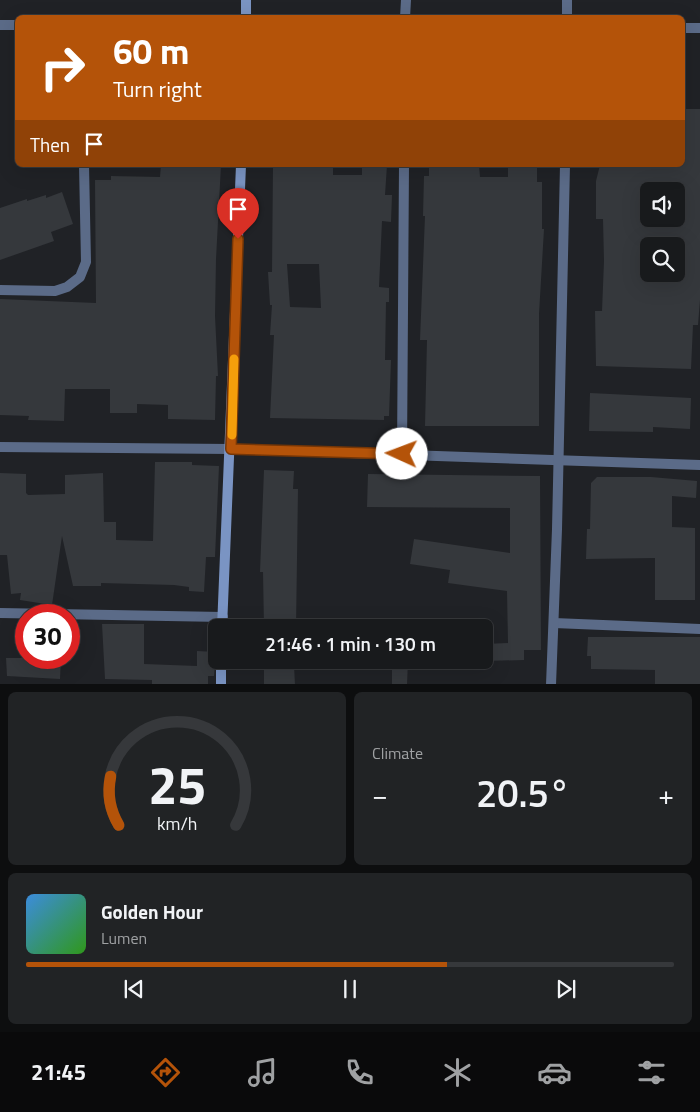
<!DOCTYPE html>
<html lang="en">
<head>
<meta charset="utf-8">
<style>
	:root { --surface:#181a1c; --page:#212325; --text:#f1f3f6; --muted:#9fa1a3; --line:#36383b; --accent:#b45309 }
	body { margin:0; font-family:"Titillium Web",sans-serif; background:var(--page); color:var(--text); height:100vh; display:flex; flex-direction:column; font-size:19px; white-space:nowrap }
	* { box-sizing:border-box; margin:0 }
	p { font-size:16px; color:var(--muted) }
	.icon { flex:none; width:28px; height:28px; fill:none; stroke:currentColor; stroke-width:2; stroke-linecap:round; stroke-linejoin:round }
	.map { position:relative; height:684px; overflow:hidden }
	.drawer { display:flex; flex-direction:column; gap:8px; padding:8px; background:#0d0e0f; flex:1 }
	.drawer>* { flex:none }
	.top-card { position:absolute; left:15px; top:15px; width:670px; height:152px; border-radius:8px; box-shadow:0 5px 20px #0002,0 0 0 1px var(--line); background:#b45309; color:#fff; overflow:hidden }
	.buttons { position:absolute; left:640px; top:182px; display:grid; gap:10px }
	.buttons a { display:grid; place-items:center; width:45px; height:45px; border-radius:8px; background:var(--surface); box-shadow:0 5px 20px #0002,0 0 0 1px var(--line); font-size:25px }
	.speed { position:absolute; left:15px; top:604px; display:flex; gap:10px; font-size:25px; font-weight:700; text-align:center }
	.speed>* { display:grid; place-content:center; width:65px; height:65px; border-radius:50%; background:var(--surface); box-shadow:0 5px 20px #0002,0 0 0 1px var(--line); line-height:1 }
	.speed .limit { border:8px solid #d22; background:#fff; color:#111 }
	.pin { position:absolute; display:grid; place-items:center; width:42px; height:42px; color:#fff; margin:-51px -21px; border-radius:50% 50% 50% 0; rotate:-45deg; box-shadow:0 0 5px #0007 }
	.pin .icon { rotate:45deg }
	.me { position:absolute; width:55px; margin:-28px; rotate:272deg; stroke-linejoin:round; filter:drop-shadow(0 0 4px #0008) }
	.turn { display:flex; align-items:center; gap:18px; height:105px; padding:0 15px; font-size:22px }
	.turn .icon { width:65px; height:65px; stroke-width:2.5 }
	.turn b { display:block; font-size:35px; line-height:42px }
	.then { display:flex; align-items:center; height:48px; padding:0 15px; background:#0003; gap:10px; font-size:19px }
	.big { font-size:38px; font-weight:600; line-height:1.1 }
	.drawer .card { flex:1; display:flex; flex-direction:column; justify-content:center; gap:8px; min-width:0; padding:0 18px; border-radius:8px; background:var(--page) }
	.drawer .dial { align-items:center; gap:0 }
	.dial svg { height:130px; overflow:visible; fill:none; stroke:var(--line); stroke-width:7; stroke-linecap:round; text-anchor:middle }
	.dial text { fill:var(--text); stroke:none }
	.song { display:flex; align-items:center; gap:15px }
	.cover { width:60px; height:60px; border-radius:8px; background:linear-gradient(135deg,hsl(210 70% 55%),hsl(110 70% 35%)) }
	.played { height:5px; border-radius:2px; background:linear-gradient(90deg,var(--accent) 65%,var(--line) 65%) }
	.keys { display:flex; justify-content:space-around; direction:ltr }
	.heat { display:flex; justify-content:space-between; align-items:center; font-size:28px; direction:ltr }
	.drawer .tiles { flex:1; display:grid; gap:8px; grid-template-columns:1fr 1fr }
	.card:last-child { grid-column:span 2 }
	.trip { position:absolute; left:208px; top:619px; width:285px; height:50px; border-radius:8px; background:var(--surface); box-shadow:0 5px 20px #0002,0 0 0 1px var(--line); font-weight:600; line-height:50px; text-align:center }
	.tabs { display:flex; height:80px; justify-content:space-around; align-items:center; background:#0a0a0b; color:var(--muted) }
	.tabs .icon { width:35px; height:35px }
	.tabs .active { color:var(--accent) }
	.tabs b { font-size:22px; color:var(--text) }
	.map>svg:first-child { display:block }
	.building { fill:#35383c; fill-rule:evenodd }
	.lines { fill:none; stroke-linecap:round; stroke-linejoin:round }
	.street { stroke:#5b6b88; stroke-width:10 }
	.secondary { stroke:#7a94c3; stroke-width:10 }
	.route-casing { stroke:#753606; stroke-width:12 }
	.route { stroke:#b45309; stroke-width:9 }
	.slow { stroke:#f59e0b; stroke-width:9 }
</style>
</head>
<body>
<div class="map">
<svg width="700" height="685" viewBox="0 0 700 685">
	<rect width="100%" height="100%" fill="#202226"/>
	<g class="building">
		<path d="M685,109h15v191l-2,25h-5l-2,44 -95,-3 -1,-55h7l2,-50 -1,-42h-7v-38l4,-16h82v-40h3zM649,191h27v28h-27zM649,246h27v28h-27z"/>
		<polygon points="161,165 221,165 216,259 215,316 218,376 216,376 215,420 168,419 168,405 137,404 137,413 110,413 110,389 65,389 64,421 28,420 29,416 0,415 0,299 96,303 95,180 111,180 111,176 160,177"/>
		<path d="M273,165h60v10h29v-10h25l-2,30h7l-1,27 -9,-1 -3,66 10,1v14h-3l-1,58h6l-2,56h-5v4l-114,-2 4,-83h-4l2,-30h-2l-2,-33h4zM287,264h32l2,44 -31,-1z"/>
		<polygon points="429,165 479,165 480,177 508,177 508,165 537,165 537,182 542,182 542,229 544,229 539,314 539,426 425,426 427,340 420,340 425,216 423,216 424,176 429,176"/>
		<polygon points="62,192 73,224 51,232 54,241 0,260 0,208 27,199 27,201 46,195 46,198"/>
		<polygon points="590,393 691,398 690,429 653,427 653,432 589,431"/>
		<polygon points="155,462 192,462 192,465 219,466 215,557 206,557 204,592 189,591 189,587 174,585 101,583 101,586 73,586 62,536 52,605 20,600 21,593 11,594 7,555 0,555 0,473 26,474 26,493 28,495 65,494 65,475 103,473 104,522 116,522 116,540 153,541"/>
		<polygon points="264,470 294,471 293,489 298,489 296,628 264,628 263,572 260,572"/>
		<polygon points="368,474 540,476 541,650 524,650 524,660 484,661 484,644 508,643 507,591 448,583 450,570 410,564 414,539 510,553 510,508 367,507"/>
		<polygon points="597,477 651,477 697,481 696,498 672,496 672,527 695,528 695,600 655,600 655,558 586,559 587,529 590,529 591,483"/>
		<polygon points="102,624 144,624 144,664 197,666 197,651 216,652 214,676 208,676 208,685 152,685 152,680 105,679"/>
		<polygon points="588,637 700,637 700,685 655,685 655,670 591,669 591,656 587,656"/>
		<polygon points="6,658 61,658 60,679 7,676"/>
		<polygon points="264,660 289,660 289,665 294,665 295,685 264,685"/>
		<polygon points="392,660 408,660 407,685 392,685"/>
	</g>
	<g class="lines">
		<g class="street">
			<polyline points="405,18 406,0"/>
			<polyline points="567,18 567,0"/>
			<polyline points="0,25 18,25"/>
			<polyline points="682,28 700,28"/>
			<polyline points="0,290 55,291 67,287 80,277 86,262 84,165"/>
			<polyline points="0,447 231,449 700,465"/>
			<polyline points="402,454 404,165"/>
			<polyline points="0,613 223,617"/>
			<polyline points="554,623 700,629"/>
			<polyline points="551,685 557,529 565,165"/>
		</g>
		<g class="secondary">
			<polyline points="246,18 246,0"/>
			<polyline points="222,628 241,165"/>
			<polyline points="221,685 221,660"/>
		</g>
	</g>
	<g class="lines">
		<defs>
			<polyline id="route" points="238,239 231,449 402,454"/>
		</defs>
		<use href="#route" class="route-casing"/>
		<use href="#route" class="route"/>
		<polyline class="slow" points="232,435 234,359"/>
	</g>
</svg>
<div class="buttons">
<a><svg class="icon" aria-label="sound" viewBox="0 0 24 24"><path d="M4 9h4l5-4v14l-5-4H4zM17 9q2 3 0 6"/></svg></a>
<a><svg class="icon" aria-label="search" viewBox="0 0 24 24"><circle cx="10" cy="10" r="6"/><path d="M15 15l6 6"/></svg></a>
</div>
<div class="speed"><div class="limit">30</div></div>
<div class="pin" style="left:238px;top:239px;background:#d93025"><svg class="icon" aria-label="arrive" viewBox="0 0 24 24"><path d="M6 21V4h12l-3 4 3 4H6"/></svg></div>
<svg class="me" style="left:402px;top:454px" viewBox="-20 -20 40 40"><circle r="19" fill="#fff"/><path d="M0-13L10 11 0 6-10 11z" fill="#b45309"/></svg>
<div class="trip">21:46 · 1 min · 130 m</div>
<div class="top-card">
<div class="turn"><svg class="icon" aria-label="right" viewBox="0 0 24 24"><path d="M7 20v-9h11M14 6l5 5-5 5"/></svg><div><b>60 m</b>Turn right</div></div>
<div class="then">Then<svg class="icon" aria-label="arrive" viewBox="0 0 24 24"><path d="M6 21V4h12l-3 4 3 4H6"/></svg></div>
</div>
</div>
<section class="drawer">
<div class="tiles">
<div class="card dial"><svg viewBox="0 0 100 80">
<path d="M14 69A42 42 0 1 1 86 69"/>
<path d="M14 69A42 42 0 0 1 9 39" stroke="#b45309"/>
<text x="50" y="56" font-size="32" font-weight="700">25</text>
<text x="50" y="72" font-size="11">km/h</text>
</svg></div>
<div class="card"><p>Climate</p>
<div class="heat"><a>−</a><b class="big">20.5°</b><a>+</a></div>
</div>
<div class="card">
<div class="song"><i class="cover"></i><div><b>Golden Hour</b><p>Lumen</p></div></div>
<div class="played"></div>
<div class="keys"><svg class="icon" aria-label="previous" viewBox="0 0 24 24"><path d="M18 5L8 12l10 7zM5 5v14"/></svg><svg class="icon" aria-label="pause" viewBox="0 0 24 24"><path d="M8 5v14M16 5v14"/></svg><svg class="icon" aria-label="next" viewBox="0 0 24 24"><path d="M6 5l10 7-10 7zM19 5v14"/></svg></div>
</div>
</div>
</section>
<nav class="tabs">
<b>21:45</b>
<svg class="icon active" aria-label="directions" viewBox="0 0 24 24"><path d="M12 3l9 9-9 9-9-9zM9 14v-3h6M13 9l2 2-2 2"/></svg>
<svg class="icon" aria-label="music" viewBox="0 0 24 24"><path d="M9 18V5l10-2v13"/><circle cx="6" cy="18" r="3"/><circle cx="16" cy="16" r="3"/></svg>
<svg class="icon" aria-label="phone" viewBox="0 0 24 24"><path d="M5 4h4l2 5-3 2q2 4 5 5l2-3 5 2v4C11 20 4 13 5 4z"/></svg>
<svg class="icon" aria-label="climate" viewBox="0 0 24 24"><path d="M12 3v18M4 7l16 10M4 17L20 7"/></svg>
<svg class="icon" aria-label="car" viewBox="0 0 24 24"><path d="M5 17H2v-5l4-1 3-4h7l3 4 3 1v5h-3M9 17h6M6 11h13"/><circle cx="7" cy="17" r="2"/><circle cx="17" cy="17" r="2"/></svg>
<svg class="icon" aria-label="filters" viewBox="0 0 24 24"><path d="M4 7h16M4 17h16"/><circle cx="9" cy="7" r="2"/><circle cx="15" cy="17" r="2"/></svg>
</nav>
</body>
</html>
